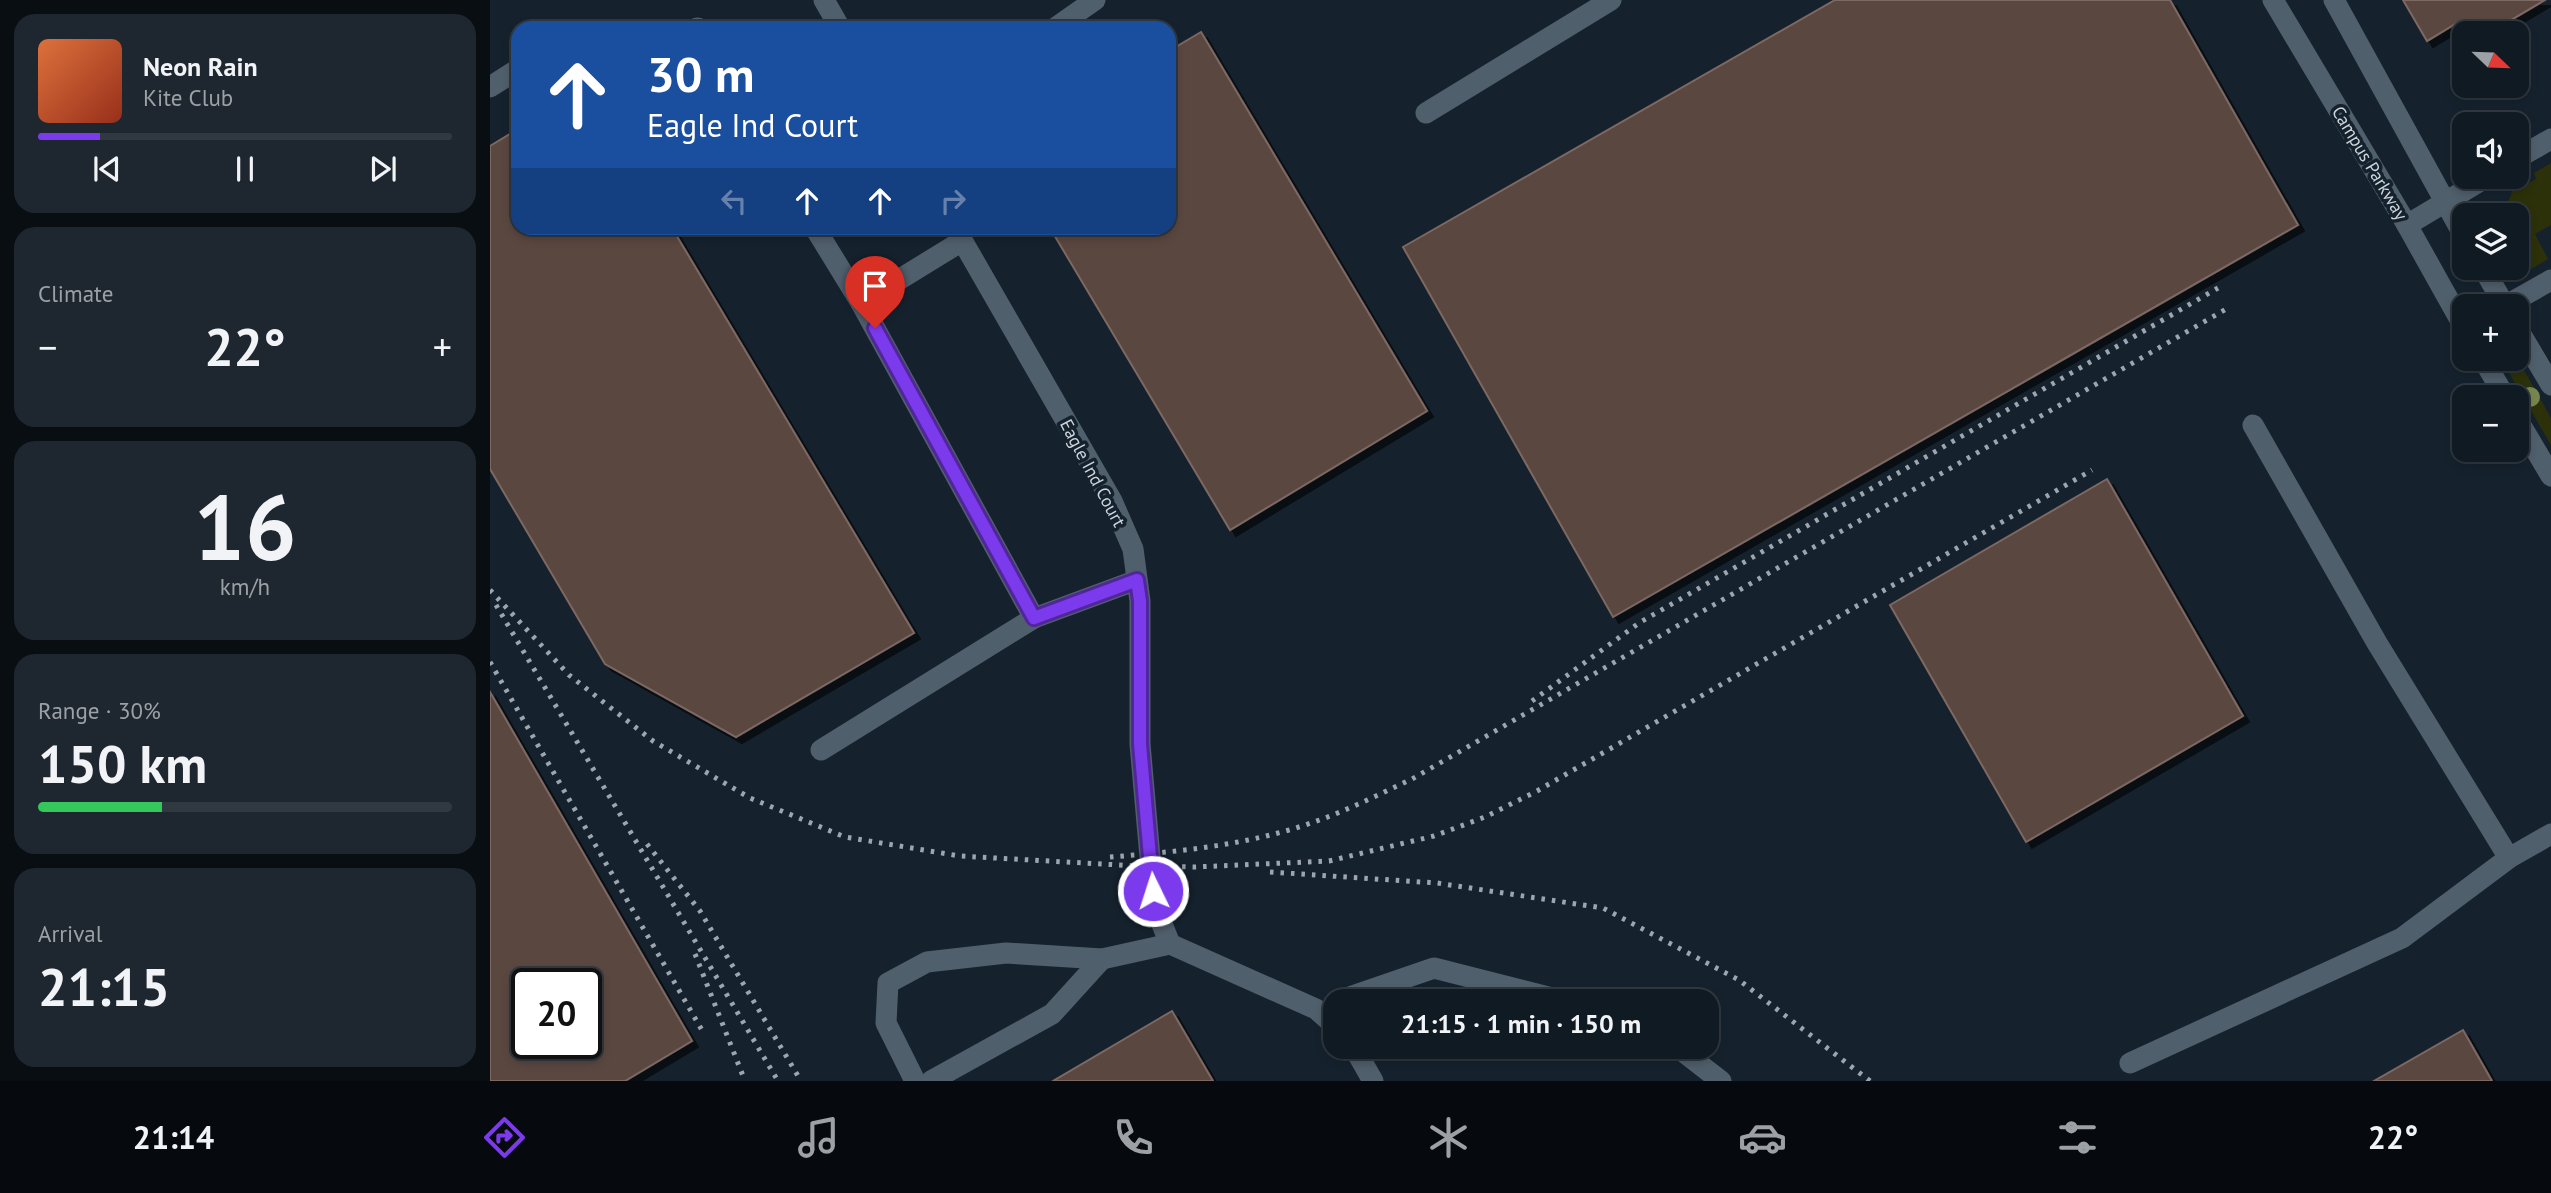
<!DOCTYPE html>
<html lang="en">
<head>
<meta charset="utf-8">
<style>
	:root { --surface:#101a22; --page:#1e272f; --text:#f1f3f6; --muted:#9ca1a5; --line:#303840; --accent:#7c3aed }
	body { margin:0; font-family:"PT Sans",sans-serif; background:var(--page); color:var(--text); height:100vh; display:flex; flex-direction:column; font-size:26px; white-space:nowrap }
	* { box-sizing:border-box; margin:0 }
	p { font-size:23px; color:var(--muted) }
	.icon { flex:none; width:38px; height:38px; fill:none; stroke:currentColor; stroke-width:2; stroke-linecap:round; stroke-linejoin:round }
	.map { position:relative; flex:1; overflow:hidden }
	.panel { display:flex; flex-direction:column; gap:14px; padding:14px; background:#090e13; width:490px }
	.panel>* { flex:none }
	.guide { position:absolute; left:21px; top:21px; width:665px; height:214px; border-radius:21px; box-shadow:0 4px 10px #0003,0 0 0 2px var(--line); background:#1a4fa0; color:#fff; overflow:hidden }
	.needle { width:46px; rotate:113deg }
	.tools { position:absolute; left:1962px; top:21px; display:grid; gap:14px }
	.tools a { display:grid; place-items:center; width:77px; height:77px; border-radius:14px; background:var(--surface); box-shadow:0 4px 10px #0003,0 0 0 2px var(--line); font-size:35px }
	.speed { position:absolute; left:21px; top:968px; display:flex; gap:14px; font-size:35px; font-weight:700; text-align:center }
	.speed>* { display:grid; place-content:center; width:91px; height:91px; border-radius:50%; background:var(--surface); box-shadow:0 4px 10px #0003,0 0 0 2px var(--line); line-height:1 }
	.speed .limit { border:4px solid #111; border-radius:10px; background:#fff; color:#111 }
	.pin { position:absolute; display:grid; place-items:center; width:60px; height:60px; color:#fff; margin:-72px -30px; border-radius:50% 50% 50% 0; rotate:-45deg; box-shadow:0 0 7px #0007 }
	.pin .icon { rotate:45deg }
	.me { position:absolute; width:77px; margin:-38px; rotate:356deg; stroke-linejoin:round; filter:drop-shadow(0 0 5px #0008) }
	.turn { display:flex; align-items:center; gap:24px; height:147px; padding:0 21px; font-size:32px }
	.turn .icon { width:91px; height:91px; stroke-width:2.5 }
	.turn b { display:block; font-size:49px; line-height:60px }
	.lanes { display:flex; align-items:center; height:66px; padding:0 21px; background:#0003; justify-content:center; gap:35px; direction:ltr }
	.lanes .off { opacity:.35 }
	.big { font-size:52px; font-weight:800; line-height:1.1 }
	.panel .card { flex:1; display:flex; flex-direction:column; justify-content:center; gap:10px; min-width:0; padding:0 24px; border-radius:21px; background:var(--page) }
	.panel .dial { align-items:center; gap:0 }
	.dial b { font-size:91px; line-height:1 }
	.song { display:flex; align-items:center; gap:21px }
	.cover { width:84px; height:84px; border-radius:10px; background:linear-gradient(135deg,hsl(20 70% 55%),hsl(10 70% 35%)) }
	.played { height:7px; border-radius:4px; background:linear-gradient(90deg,var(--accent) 15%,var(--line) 15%) }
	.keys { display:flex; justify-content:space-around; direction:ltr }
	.heat { display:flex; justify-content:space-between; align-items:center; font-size:38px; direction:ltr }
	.charge { height:10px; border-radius:5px; background:linear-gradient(90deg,#34c759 30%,var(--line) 0) }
	.trip { position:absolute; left:833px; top:989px; width:396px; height:70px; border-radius:21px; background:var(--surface); box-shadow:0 4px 10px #0003,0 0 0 2px var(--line); font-weight:800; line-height:70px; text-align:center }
	.tab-bar { display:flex; height:112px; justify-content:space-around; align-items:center; background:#060a0e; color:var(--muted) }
	.tab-bar .icon { width:49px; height:49px }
	.tab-bar .on { color:var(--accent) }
	.tab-bar b { font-size:32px; color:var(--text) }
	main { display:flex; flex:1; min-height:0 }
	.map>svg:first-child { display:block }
	.green { fill:#2c310a }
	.building { fill:#5a4740; stroke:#7d6862; stroke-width:2; fill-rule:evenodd; filter:url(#shadow) }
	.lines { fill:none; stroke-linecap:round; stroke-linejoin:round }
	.minor { stroke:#505f6c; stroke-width:21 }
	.rail { stroke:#9da6b0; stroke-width:5; stroke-dasharray:3.5 7; stroke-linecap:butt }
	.tree { fill:#77864e }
	.route-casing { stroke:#51269a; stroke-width:18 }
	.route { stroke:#7c3aed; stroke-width:12 }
	.labels { text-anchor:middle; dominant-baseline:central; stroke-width:7; stroke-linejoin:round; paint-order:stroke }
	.street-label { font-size:18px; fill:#cdd5dd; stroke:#15222e }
</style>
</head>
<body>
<main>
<section class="panel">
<div class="card">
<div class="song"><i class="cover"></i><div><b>Neon Rain</b><p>Kite Club</p></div></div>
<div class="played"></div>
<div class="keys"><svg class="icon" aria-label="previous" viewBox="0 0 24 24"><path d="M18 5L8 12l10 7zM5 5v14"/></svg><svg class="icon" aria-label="pause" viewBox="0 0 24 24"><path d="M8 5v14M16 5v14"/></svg><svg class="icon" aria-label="next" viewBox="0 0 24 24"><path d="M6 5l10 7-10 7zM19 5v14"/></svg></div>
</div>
<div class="card"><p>Climate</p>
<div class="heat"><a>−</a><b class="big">22°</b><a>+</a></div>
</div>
<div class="card dial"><b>16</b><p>km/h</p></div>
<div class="card"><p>Range · 30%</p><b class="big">150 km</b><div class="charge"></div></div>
<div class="card"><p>Arrival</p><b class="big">21:15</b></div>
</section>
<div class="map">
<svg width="2061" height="1081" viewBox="0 0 2061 1081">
	<defs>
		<filter id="shadow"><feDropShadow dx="6" dy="6" stdDeviation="0" flood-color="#0009"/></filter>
	</defs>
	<rect width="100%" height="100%" fill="#15222e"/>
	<g class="green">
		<polygon points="2061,163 2061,225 2045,234 2058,259 2034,273 2022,268 2026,268 2026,215 2010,215 2021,196 2022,188 2030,182 2033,186 2046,179 2044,173"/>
		<polygon points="2027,358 2061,418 2061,445 2011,359"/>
	</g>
	<g class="building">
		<polygon points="1345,0 1680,0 1808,225 1123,617 913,247"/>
		<polygon points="1913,0 2055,0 1999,33 1974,35 1967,23 1937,41"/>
		<polygon points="711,32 937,411 740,530 560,228 679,228 679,51"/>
		<polygon points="28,129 28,228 182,228 424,633 246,737 115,664 0,469 0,146"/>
		<polygon points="1617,479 1753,716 1536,842 1400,605"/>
		<path d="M0,692l202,349 -67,40h-135zM37,984h59v59h-59z"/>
		<polygon points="682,1011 723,1081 563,1081"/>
		<polygon points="1973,1030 2002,1081 1884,1081"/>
	</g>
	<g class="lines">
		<g class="minor">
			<polyline points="334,0 350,28"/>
			<polyline points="1783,0 1917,225 1974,327"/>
			<polyline points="1844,0 1974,236"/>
			<polyline points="207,28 208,28"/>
			<polyline points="565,28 605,0"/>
			<polyline points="0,87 28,69"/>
			<polyline points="936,113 1121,0"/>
			<polyline points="2026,159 2061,139"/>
			<polyline points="1917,225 1997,177"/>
			<polyline points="325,228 371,303 472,241"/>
			<polyline points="465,228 622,501 643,549 650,601 650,744 663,891 670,919 680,944 826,1009 845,1026"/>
			<polyline points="1993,268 2015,306 2061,280"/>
			<polyline points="2026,326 2061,385"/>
			<polyline points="1993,359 2015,397"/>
			<polyline points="2026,417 2061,476"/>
			<polyline points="1763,425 1887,643 2019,858"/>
			<polyline points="544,618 647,580"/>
			<polyline points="331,750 544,618 371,303"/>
			<polyline points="848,1001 944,968 1074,1001"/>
			<polyline points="863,1046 883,1081"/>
			<polyline points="1183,1046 1191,1050 1231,1081"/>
			<polyline points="1640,1063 1912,938 2019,858 2061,834"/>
			<polyline points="425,1081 396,1023 398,983 437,962 516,953 612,959 680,944"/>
			<polyline points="441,1081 562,1014 612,959"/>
		</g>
		<g class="rail">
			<polyline points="0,590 79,675 163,741 260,798 355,837 470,856 647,866 704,867 839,861 944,836 995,817 1047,791 1602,470"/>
			<polyline points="6,605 288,1081"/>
			<polyline points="0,662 213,1032"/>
			<polyline points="1042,701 1149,623 1728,288"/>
			<polyline points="157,844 210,911 311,1081"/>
			<path d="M620,857c64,-5 130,-11 192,-31 38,-12 74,-30 110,-47l816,-471"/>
			<polyline points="780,872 947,883 1113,908 1249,980 1380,1081"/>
			<polyline points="205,954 255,1081"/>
		</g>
	</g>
	<circle class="tree" cx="2040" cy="397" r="10"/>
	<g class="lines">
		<defs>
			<polyline id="route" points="385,328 544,618 647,580 650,601 650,744 663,891"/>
		</defs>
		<use href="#route" class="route-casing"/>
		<use href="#route" class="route"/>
	</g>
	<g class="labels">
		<g class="street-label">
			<text transform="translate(1880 163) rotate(59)">Campus Parkway</text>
			<text transform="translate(603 473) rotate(62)">Eagle Ind Court</text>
		</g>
	</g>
</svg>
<div class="tools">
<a><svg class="needle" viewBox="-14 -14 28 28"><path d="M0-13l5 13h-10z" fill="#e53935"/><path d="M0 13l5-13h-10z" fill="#9ca1a5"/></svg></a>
<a><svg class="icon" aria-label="sound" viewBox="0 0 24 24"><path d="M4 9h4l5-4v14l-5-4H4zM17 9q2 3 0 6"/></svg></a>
<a><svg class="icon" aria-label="layers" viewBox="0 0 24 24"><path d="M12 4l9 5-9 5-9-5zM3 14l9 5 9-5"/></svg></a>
<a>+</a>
<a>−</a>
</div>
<div class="speed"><div class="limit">20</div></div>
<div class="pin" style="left:385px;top:328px;background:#d93025"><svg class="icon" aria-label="arrive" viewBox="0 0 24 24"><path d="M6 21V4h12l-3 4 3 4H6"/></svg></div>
<svg class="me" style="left:663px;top:891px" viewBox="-20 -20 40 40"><circle r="17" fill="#7c3aed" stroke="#fff" stroke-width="3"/><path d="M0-11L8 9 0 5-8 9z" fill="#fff"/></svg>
<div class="trip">21:15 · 1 min · 150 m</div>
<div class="guide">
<div class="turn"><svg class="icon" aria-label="ahead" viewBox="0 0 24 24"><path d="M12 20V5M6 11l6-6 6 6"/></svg><div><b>30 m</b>Eagle Ind Court</div></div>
<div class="lanes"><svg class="icon off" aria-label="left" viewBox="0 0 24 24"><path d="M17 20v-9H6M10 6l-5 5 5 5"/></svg><svg class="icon" aria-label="ahead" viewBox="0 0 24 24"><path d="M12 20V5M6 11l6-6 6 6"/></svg><svg class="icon" aria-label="ahead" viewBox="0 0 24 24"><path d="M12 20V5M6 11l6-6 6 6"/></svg><svg class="icon off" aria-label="right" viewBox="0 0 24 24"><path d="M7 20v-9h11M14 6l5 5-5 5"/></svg></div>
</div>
</div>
</main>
<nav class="tab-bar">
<b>21:14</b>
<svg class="icon on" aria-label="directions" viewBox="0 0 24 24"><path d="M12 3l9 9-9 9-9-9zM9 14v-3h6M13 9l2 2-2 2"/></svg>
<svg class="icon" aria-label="music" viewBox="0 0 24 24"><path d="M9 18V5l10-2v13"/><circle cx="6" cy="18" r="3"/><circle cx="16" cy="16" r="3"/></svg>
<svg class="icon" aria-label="phone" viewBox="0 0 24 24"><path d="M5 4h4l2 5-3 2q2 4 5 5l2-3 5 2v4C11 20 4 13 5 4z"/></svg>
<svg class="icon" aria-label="climate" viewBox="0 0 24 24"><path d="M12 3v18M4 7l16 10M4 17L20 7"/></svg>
<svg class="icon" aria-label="car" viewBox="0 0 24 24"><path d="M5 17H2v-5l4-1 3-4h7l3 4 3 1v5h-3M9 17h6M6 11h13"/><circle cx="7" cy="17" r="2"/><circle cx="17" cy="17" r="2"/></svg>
<svg class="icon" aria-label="filters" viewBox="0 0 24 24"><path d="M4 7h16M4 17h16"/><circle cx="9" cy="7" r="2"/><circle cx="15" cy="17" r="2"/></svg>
<b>22°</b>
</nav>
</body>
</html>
